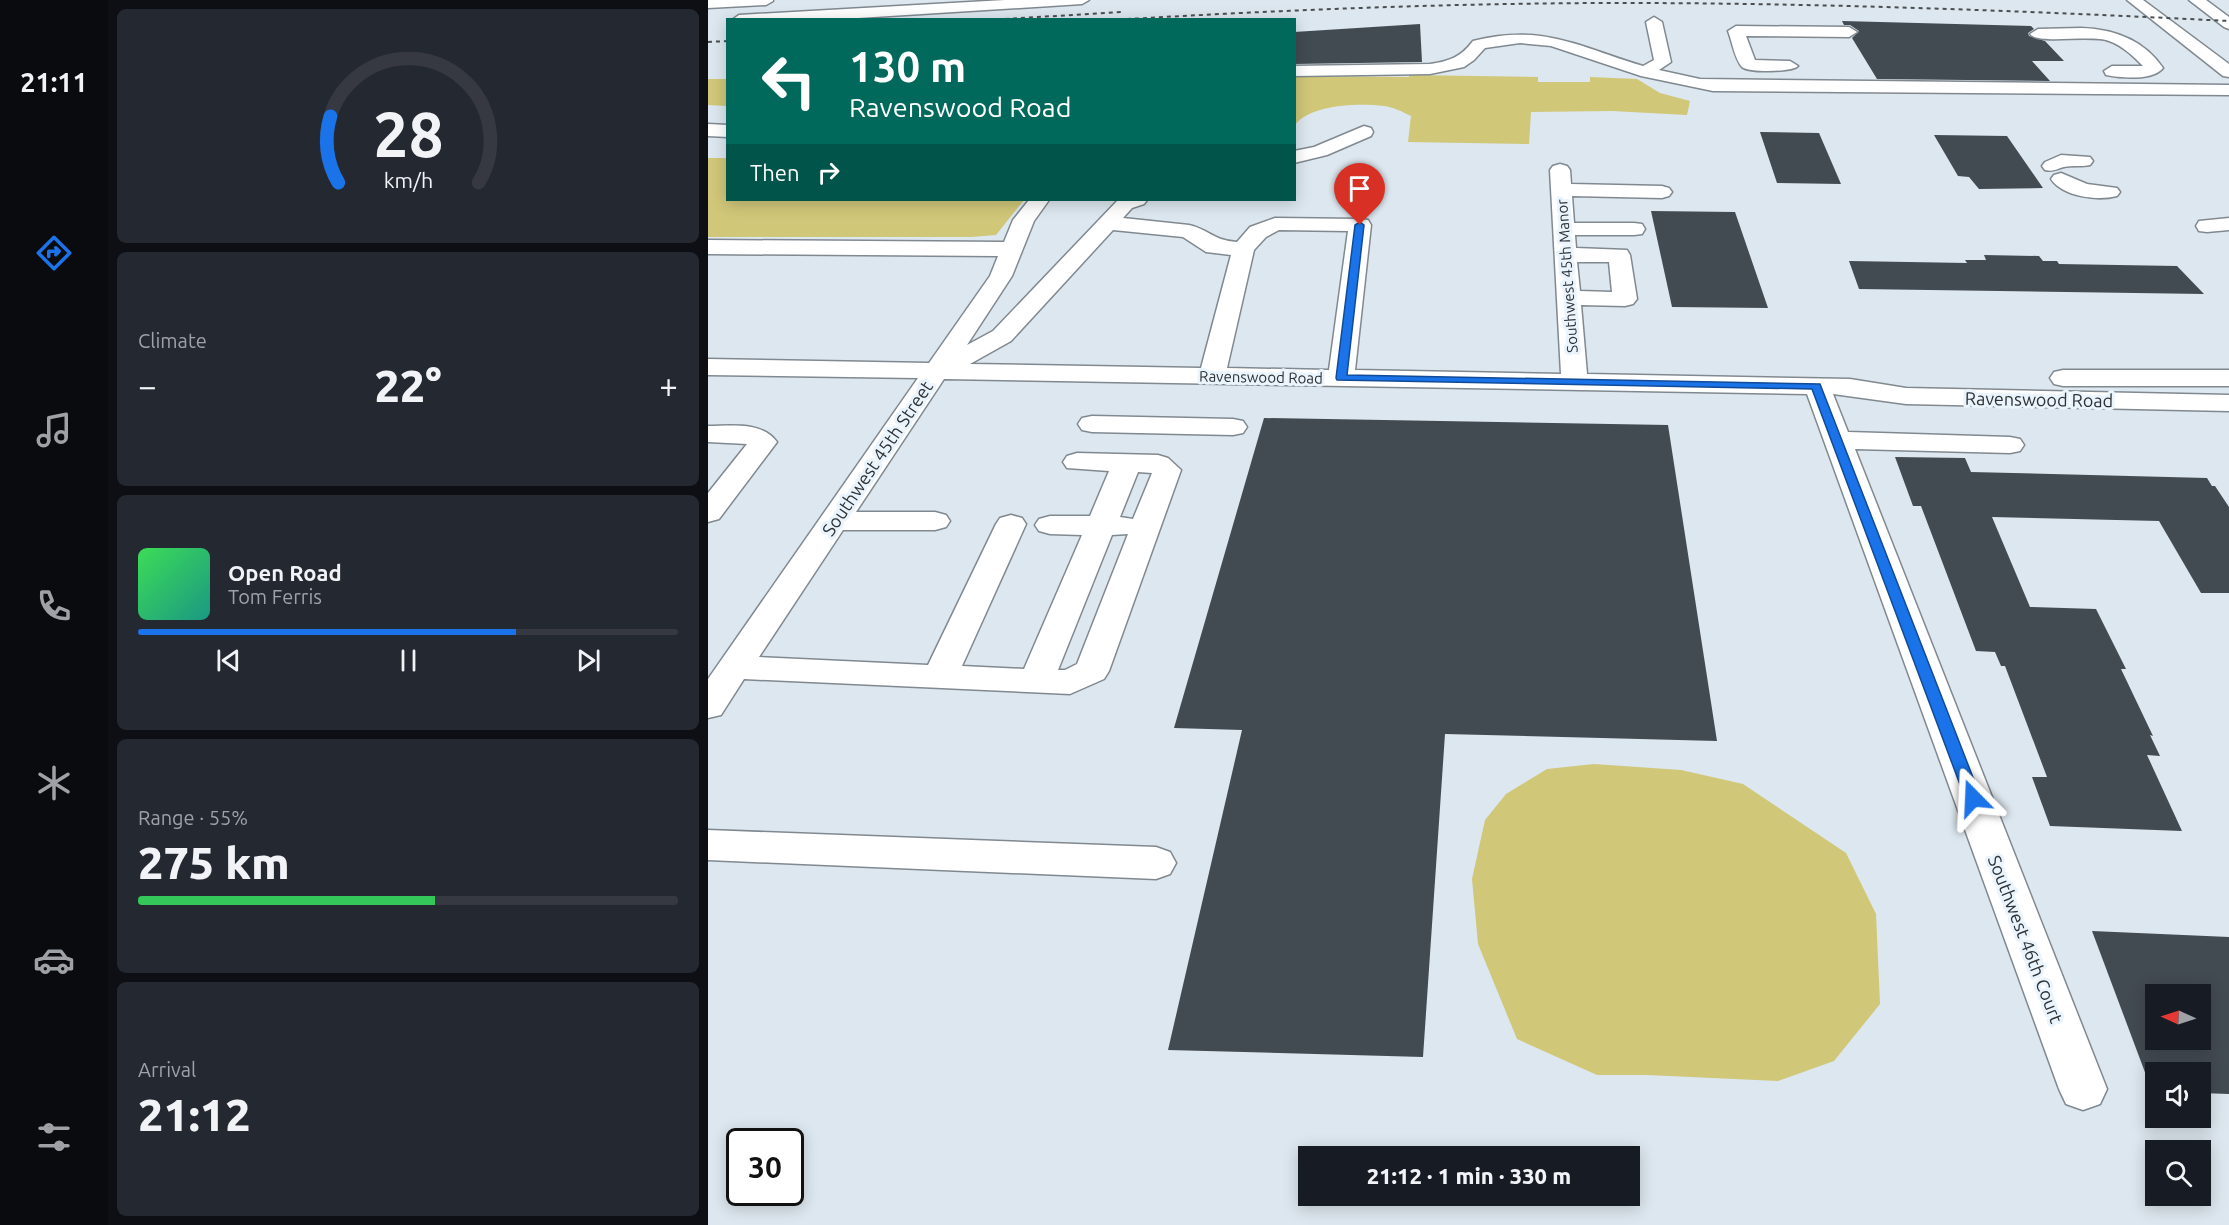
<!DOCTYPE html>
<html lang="en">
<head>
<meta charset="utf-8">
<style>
	:root { --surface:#171b24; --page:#242831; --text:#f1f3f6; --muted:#9ea1a6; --line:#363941; --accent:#1a73e8 }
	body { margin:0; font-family:Ubuntu,sans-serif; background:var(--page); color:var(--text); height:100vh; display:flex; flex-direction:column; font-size:22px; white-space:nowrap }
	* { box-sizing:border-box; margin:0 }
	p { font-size:20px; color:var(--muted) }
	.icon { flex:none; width:33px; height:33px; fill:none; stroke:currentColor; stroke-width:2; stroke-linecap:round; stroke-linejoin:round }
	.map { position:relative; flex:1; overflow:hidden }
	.sheet { display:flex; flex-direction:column; gap:9px; padding:9px; background:#0d0f14; width:600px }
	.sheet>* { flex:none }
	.guide { position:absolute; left:18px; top:18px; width:570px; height:183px; border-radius:0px; box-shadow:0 3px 15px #0003; background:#00695c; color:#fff; overflow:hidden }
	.needle { width:39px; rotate:273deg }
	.tools { position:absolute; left:1437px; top:984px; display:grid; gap:12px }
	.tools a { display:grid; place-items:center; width:66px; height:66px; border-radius:0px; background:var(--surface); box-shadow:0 3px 15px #0003; font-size:30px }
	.speed { position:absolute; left:18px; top:1128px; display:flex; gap:12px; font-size:30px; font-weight:700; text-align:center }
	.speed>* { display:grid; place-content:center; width:78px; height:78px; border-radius:50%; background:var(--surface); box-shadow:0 3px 15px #0003; line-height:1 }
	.speed .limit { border:3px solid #111; border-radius:9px; background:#fff; color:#111 }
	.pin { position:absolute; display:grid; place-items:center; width:51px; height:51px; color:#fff; margin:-62px -26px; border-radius:50% 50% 50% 0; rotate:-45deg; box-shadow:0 0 6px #0007 }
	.pin .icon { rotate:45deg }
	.me { position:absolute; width:66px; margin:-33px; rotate:339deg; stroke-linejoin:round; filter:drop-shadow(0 0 4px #0008) }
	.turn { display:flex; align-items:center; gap:21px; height:126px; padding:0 24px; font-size:27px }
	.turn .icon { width:78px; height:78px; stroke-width:2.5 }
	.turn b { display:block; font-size:42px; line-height:51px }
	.then { display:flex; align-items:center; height:57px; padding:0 24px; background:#0003; gap:12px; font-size:22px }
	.big { font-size:45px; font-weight:800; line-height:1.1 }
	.sheet .card { flex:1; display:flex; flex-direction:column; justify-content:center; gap:9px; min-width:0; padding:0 21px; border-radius:9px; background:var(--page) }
	.sheet .dial { align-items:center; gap:0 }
	.dial svg { height:156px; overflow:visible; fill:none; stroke:var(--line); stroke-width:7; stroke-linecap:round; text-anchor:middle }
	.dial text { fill:var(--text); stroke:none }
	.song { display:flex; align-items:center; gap:18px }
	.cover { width:72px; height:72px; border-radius:9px; background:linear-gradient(135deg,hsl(130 70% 55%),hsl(170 70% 35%)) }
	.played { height:6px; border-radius:3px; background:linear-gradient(90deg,var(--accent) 70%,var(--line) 70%) }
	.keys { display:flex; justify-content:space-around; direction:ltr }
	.heat { display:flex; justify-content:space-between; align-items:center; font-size:33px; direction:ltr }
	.charge { height:9px; border-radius:4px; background:linear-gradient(90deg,#34c759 55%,var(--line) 0) }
	.trip { position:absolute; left:590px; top:1146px; width:342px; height:60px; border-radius:0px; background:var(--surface); box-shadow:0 3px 15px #0003; font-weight:800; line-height:60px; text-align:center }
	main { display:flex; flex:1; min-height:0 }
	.dock { display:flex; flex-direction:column; width:108px; justify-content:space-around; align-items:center; background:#090b0e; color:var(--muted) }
	.dock .icon { width:42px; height:42px }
	.dock .current { color:var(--accent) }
	.dock b { font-size:27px; color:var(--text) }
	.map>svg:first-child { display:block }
	.water { fill:#d0c779 }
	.building { fill:#434b52; fill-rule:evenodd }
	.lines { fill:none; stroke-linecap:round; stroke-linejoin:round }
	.minor-casing { stroke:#808990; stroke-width:3 }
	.major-casing { stroke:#808990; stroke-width:3 }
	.highway-casing { stroke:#808990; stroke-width:3 }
	.minor { fill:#fff; fill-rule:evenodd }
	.major { fill:#fff; fill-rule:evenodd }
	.highway { fill:#fff; fill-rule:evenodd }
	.rail { stroke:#494e51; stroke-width:2; stroke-dasharray:4 4; stroke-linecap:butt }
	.route { fill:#1a73e8; stroke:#114b97; stroke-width:1.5 }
	.labels { text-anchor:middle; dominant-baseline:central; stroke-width:6; stroke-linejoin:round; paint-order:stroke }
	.far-street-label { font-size:15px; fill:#2e3235; stroke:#eaf4fd }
	.street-label { font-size:18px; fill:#2e3235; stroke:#eaf4fd }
</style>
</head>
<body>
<main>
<nav class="dock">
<b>21:11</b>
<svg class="icon current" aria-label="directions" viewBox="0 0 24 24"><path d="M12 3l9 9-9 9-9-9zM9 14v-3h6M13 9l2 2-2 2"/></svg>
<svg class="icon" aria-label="music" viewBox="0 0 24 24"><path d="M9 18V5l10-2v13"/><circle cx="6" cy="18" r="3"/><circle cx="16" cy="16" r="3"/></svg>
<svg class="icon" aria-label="phone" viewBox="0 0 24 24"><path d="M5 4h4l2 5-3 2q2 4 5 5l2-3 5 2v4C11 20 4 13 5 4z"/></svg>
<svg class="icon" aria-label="climate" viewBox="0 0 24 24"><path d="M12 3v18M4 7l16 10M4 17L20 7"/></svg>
<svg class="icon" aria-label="car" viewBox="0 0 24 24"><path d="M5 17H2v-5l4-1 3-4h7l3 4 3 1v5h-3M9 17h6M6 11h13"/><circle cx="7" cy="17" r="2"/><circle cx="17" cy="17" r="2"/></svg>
<svg class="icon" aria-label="filters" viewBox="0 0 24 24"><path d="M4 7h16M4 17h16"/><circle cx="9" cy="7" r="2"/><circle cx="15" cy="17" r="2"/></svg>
</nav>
<section class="sheet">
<div class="card dial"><svg viewBox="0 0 100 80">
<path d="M14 69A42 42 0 1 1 86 69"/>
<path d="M14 69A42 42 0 0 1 10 35" stroke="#1a73e8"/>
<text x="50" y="56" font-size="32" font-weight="700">28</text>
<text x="50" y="72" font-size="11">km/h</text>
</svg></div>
<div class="card"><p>Climate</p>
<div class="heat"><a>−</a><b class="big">22°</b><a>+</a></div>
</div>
<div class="card">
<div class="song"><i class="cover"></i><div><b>Open Road</b><p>Tom Ferris</p></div></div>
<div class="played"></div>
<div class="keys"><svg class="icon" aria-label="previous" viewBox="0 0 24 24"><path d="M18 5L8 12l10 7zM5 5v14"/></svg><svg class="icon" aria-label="pause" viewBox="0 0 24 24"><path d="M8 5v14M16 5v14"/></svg><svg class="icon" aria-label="next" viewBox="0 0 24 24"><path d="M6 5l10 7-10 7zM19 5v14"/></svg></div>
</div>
<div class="card"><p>Range · 55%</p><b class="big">275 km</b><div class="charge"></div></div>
<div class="card"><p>Arrival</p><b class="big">21:12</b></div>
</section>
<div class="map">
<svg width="1521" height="1225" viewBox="0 0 1521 1225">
	<rect width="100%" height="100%" fill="#dde7ef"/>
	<g class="water">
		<path d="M701,75l129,2v5h52v-5l47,2 23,14 30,8 -3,14 -75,-4 -81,1 -2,32 -121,-2 3,-26c-8,-4 -18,-9 -27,-10 -25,-3 -73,-2 -89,19v-49l114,1z"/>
		<polygon points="0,79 19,79 19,106 0,105"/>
		<polygon points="0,158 19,158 20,200 316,200 288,235 263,237 0,237"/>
		<polygon points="886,764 973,770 1035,784 1138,853 1168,914 1172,1004 1126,1061 1070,1081 939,1075 889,1075 809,1039 770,944 764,879 777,820 798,794 839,769"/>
	</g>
	<g class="building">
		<polygon points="1134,21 1323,26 1326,29 1320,33 1321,36 1337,41 1356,61 1324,61 1342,81 1169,79 1144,38 1151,31 1142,25 1136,25"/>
		<polygon points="712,24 714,62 586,64 586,32"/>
		<polygon points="1052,132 1111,133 1133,184 1069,183"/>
		<polygon points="1226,135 1299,136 1335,188 1271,189 1261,177 1250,176"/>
		<polygon points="943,211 1027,212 1060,308 964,307"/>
		<polygon points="1276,255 1331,256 1335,261 1349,261 1351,264 1469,266 1496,294 1151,289 1141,261 1259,263 1257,260 1278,260"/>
		<polygon points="556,418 960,425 1009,741 737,734 715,1057 460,1050 534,730 466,728"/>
		<polygon points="1187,457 1257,458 1263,472 1499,478 1504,486 1507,486 1521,507 1521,593 1493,593 1451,521 1284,517 1322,607 1388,609 1418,669 1413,669 1445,736 1442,735 1452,756 1439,755 1474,831 1342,826 1324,777 1339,777 1297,666 1293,666 1287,652 1268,651 1213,506 1205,506"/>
		<path d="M1384,931l137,6v157l-29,-1v-21h-44v19h-4zM1448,994h44v46h-44z"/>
	</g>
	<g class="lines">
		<defs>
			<g id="minor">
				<path d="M946,17l8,5 9,40 -12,8 41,9 529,6v10l-516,-4 -72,-15 -90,-30 -31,-3 -35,5 -11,12 -10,7 -34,7 -136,2v-10l136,-2c20,-3 31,-7 43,-23 70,-18 106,6 170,25l11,-6 -8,-38z"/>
				<path d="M1028,26l113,1 8,5 -8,5 -103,-1 9,24 35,1 8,5c-5,6 -49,7 -56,1 -7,-7 -10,-26 -14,-36z"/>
				<path d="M1373,28c33,1 63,12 82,40 -10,13 -42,10 -57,7l-2,-4 8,-5h31c-10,-10 -20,-20 -34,-25 -18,-7 -70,4 -79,-7l8,-5z"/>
				<polygon points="0,124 20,125 20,137 0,136"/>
				<polygon points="656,126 663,128 665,132 663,136 619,155 586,163 586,151 606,147"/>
				<path d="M1353,155l29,2 3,4 -3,4c-8,2 -18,0 -26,2 -8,2 -10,5 -19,3l-3,-4 3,-4z"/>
				<path d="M852,164l7,2 3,4 1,14 91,2 7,2 3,4 -3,4 -7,2 -90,-2 2,27h60l8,1 3,5 -3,5 -8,1h-59l1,13 51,2 3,5 7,44 -4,5 -8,2 -44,-1 6,69 263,5 56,9 323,7v16l-323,-7 -73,-10 15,38 162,5 10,2 4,6 -4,6 -10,2 -155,-4 252,640 -7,15 -17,6 -17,-6 -7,-15 -252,-695 -863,-15 -88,133h79l11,3 4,6 -4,6 -11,3h-92l-84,127 169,8 68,-141 4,-6 11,-3 11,3 4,6 -64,142 62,3 58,-134 -32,-1 -11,-3 -4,-6 4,-6 11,-3h40l19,-45 -42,-3 -4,-6 4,-6 10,-3 81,2 10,3 13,12 -72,201 -5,8 -34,15 -326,-15 -23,36 -13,3v-39l210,-301 -210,-3v-16l221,4 61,-87 8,-20 -290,-2v-14l296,2 9,-22 16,-20h20l-15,21 -22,55 -45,69 26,-14 125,-131h29l-3,4 -12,4 -9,10 66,7c21,5 23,15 48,17l13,-15 25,-9 85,1 8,1 3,5 -16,145 206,4 -11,-204 3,-4zM405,230l70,7 23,15 25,3 -30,113 -231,-4 41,-23zM571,230l69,1 -19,139 -102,-2 27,-118 12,-13zM869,262h32l3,30 -32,-1zM430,472l14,1 -19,46 -13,-2zM420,534l-51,130 -12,6h-7l54,-135z"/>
				<path d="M1353,173l26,11 30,4 3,4 -3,4c-19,5 -54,1 -66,-17l3,-4z"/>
				<polygon points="1521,218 1521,230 1499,232 1491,231 1488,226 1491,221"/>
				<polygon points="1355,370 1521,370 1521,386 1355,386 1346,384 1342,378 1346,372"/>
				<polygon points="384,416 525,419 535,421 539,427 535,433 525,435 384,432 374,430 370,424 374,418"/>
				<path d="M0,426c23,0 54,-5 69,16l-58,77 -11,3v-29l39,-49 -39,-2z"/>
				<polygon points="0,830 448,847 462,852 468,863 462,874 448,879 0,860"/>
			</g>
			<g id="major">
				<polygon points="1419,0 1435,0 1521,64 1521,77 1515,76"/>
				<polygon points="1481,0 1498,0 1521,17 1521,29 1516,27"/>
			</g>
			<g id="highway">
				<polygon points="0,0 65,0 65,1 58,5 0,8"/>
				<polygon points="297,0 381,0 374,4 118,20 24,20 31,15"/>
			</g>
		</defs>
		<use href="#minor" class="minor-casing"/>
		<use href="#major" class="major-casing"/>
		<use href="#highway" class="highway-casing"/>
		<use href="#minor" class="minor"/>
		<use href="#major" class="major"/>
		<use href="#highway" class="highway"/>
		<g class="rail">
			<polyline points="281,20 413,12"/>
			<path d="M403,20c170,-10 341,-17 511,-17 203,0 405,8 607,18"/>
			<polyline points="0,42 20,41"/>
		</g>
	</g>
	<polygon class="route" points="652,222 656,225 639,375 1112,384 1273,798 1271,802 1259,802 1257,798 1104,389 629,380 628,378 647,225"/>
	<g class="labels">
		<g class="far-street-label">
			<text transform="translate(859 276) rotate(-94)">Southwest 45th Manor</text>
			<text transform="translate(553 377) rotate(1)">Ravenswood Road</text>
		</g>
		<g class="street-label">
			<text transform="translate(1331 399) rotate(1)">Ravenswood Road</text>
			<text transform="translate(169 458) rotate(-56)">Southwest 45th Street</text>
			<text transform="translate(1318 939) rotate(69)">Southwest 46th Court</text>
		</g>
	</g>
</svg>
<div class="tools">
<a><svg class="needle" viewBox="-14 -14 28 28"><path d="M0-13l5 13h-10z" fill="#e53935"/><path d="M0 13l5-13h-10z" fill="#9ea1a6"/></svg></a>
<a><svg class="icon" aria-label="sound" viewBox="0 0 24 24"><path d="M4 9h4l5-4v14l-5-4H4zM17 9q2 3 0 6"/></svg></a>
<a><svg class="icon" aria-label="search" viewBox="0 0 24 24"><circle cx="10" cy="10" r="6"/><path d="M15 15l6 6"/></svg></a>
</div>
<div class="speed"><div class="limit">30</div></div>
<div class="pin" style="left:652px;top:225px;background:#d93025"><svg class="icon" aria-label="arrive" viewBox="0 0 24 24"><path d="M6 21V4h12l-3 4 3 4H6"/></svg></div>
<svg class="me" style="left:1265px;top:798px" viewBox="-20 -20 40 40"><path d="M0-17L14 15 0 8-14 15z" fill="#1a73e8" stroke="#fff" stroke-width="4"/></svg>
<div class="trip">21:12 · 1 min · 330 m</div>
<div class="guide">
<div class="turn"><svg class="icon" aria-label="left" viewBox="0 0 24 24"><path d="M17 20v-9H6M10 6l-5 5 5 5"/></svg><div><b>130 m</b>Ravenswood Road</div></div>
<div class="then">Then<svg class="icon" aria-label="right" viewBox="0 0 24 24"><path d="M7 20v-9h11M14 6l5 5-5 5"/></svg></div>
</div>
</div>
</main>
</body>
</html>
